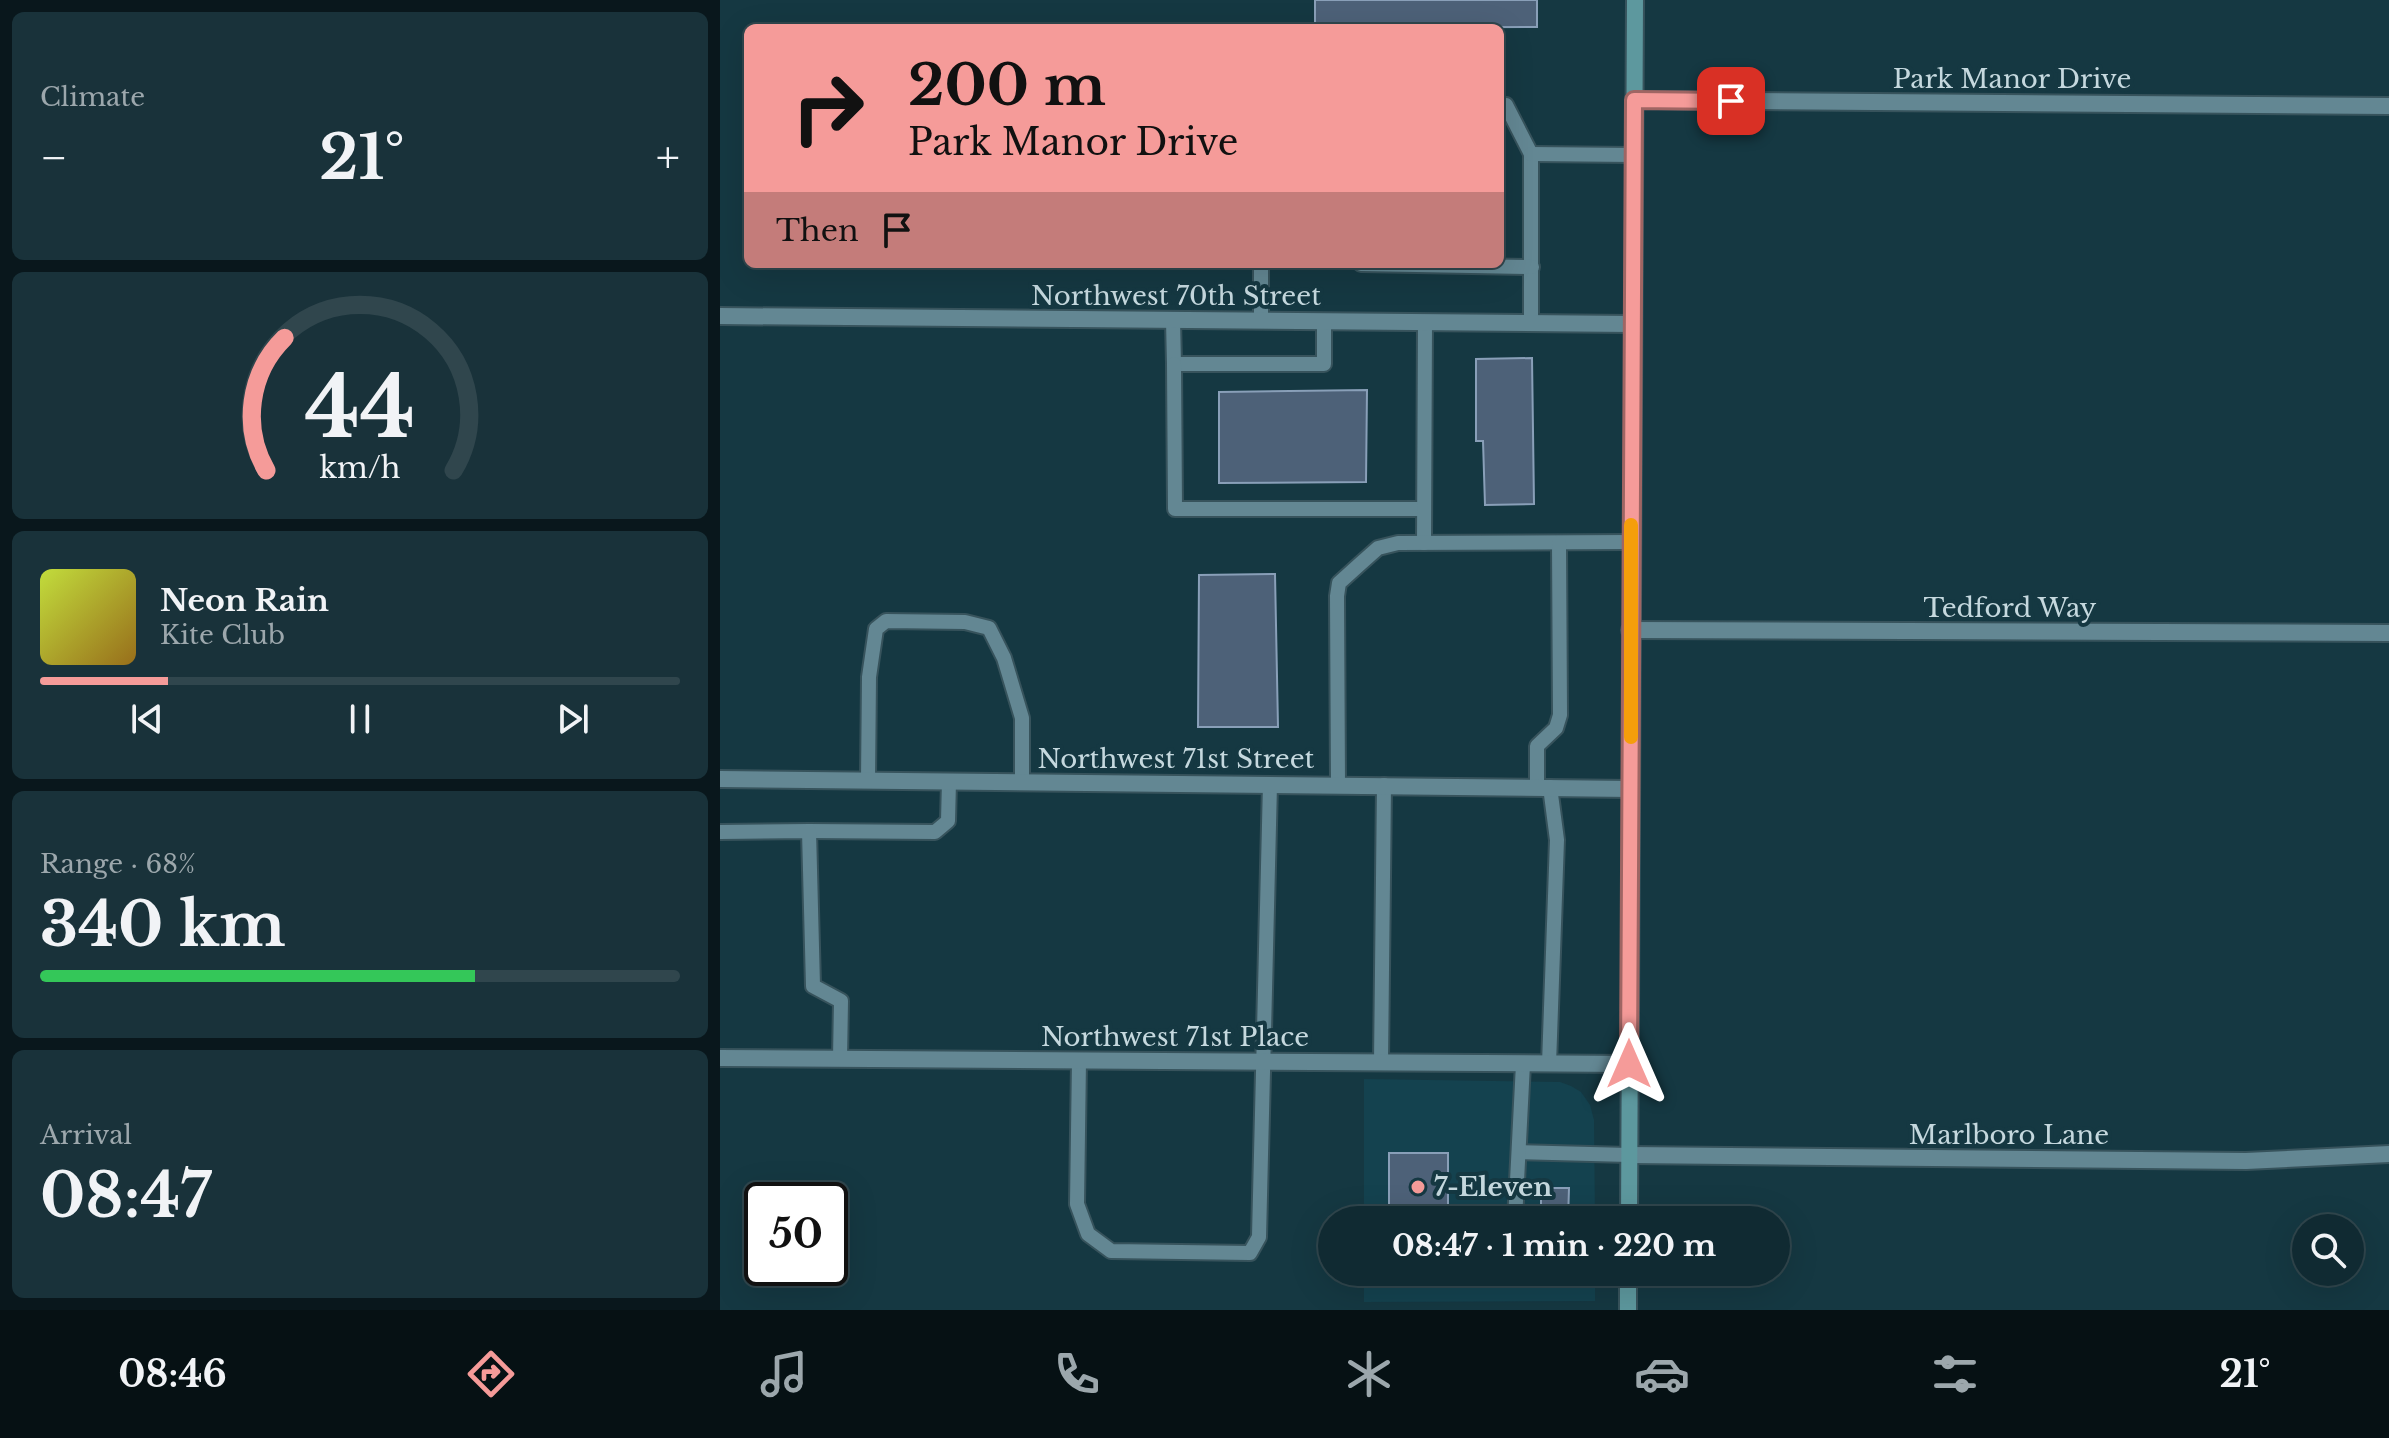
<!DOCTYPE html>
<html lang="en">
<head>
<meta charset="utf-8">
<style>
	:root { --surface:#102a32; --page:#19323a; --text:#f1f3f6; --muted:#9ca7ac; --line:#30464d; --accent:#f59b99 }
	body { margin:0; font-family:"Libre Baskerville",serif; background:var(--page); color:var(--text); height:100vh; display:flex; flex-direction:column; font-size:30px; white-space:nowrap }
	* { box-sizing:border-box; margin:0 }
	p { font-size:26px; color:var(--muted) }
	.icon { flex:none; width:44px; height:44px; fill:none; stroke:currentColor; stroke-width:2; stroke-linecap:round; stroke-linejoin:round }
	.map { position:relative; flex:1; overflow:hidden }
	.panel { display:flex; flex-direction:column; gap:12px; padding:12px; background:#09171c; width:720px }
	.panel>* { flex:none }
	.top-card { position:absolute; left:24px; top:24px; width:760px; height:244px; border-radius:12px; box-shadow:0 8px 32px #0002,0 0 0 2px var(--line); background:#f59b99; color:#111; overflow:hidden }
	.tools { position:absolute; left:1572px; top:1214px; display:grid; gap:16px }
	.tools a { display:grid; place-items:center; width:72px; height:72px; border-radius:50%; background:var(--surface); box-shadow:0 8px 32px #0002,0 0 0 2px var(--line); font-size:40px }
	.speed { position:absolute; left:24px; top:1182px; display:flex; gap:16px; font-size:40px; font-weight:700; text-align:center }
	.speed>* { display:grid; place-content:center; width:104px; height:104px; border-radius:50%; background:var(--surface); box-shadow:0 8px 32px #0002,0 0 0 2px var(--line); line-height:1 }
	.speed .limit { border:4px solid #111; border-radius:12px; background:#fff; color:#111 }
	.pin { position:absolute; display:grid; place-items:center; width:68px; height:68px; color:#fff; margin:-34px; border-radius:16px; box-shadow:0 4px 12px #0006 }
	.me { position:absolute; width:88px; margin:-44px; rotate:0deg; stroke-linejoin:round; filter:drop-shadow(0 0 6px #0008) }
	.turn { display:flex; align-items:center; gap:28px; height:168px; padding:0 32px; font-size:36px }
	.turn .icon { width:104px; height:104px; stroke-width:2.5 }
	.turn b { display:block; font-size:56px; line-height:68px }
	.then { display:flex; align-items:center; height:76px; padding:0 32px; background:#0003; gap:16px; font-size:30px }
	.big { font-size:60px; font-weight:700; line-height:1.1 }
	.panel .widget { flex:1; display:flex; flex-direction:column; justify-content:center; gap:12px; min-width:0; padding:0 28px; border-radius:12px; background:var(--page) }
	.panel .dial { align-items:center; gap:0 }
	.dial svg { height:208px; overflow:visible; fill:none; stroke:var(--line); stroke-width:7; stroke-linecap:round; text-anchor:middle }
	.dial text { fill:var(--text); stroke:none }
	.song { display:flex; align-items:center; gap:24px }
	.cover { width:96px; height:96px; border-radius:12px; background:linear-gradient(135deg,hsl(70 70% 55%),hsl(40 70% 35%)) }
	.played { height:8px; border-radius:4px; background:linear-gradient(90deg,var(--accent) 20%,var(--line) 20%) }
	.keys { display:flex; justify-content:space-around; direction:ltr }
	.heat { display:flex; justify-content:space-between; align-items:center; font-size:44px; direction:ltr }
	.charge { height:12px; border-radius:6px; background:linear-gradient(90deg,#34c759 68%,var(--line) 0) }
	.trip { position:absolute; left:598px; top:1206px; width:472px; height:80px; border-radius:40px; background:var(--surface); box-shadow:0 8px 32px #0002,0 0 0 2px var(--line); font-weight:700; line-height:80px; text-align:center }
	.tabs { display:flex; height:128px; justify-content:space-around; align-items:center; background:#061114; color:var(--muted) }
	.tabs .icon { width:56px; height:56px }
	.tabs .current { color:var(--accent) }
	.tabs b { font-size:36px; color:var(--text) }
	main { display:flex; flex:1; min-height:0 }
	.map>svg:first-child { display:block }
	.built { fill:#14424f }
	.building { fill:#4d6178; stroke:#899fb8; stroke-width:2 }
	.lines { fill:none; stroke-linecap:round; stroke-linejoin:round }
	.lane-casing { stroke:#37535c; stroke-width:18 }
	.street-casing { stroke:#37535c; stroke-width:20 }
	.secondary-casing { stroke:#37535c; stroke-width:20 }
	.lane { stroke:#638793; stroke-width:14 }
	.street { stroke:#638793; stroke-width:16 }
	.secondary { stroke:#5d989e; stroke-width:16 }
	.route-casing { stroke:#9f6563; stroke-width:20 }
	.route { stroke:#f59b99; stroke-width:14 }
	.slow { stroke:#f59e0b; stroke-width:14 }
	.poi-dot { fill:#f59b99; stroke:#153842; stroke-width:3 }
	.labels { text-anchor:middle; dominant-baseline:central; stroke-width:8; stroke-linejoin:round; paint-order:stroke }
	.street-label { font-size:26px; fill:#c5d8de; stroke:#153842 }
	.poi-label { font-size:26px; font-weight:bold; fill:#c5d8de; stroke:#153842; text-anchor:start }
</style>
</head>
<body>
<main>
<section class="panel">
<div class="widget"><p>Climate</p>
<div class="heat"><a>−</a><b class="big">21°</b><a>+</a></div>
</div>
<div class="widget dial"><svg viewBox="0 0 100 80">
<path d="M14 69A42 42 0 1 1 86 69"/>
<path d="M14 69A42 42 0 0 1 21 18" stroke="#f59b99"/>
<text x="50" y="56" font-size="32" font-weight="700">44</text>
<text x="50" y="72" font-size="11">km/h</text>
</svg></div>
<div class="widget">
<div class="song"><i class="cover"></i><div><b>Neon Rain</b><p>Kite Club</p></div></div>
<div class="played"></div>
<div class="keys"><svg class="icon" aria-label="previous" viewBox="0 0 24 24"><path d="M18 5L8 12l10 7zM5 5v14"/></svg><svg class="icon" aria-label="pause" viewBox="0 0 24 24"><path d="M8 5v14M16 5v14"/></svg><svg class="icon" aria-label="next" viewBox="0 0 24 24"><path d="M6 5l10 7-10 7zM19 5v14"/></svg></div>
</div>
<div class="widget"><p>Range · 68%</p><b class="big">340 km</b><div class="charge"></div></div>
<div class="widget"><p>Arrival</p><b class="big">08:47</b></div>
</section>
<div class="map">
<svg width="1669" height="1310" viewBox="0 0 1669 1310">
	<rect width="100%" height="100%" fill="#153842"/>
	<g class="built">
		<polygon points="644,1079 840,1082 851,1086 861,1092 870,1105 874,1120 875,1220 644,1220"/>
		<polygon points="644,1272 875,1272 875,1301 644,1302"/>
	</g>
	<g class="building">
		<polygon points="595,0 817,0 817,27 595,28"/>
		<polygon points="812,358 814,504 765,505 763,441 756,441 756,359"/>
		<polygon points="647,390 646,482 499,483 499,392"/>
		<polygon points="555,574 558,727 478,727 479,575"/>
		<rect x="669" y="1153" width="59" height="67"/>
		<polygon points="821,1188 849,1188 848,1220 821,1220"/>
	</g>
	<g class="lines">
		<defs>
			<g id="lane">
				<polyline points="780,105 786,105 811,154 811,323"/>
				<polyline points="811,154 914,155"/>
				<polyline points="541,264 541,320"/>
				<polyline points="641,264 812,267"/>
				<polyline points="453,320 454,364 604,364 604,321"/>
				<polyline points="454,364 455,509 704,509"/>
				<polyline points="704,543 705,322"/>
				<polyline points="148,781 149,677 156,629 166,621 245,622 269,628 284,658 302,718 302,782"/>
				<polyline points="618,785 617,596 619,583 640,564 658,548 678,543 911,542"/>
				<polyline points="817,787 817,746 836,728 840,715 839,543"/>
				<polyline points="89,831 215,832 228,821 229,781"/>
				<polyline points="0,832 89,831 93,986 121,1001 120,1059"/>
				<polyline points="359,1060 357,1204 368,1234 391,1251 530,1253 539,1237 550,784"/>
				<polyline points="661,1063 664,785"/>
				<polyline points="829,1064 837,840 830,787"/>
				<polyline points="799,1152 909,1155"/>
				<polyline points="795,1220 803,1064"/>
			</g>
			<g id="street">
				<polyline points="914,100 1669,106"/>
				<polyline points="0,316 912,324"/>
				<polyline points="910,630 1669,633"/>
				<polyline points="0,779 911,789"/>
				<polyline points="0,1058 909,1064"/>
				<polyline points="909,1155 1526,1161 1669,1154"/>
			</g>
			<g id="secondary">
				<polyline points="909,1220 915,0"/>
				<polyline points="908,1310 908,1272"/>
			</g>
		</defs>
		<use href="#lane" class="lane-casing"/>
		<use href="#street" class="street-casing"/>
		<use href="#secondary" class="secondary-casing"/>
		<use href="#lane" class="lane"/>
		<use href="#street" class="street"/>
		<use href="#secondary" class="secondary"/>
	</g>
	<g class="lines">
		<defs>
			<polyline id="route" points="909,1064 914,100 1011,101"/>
		</defs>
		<use href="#route" class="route-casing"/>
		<use href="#route" class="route"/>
		<polyline class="slow" points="911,737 911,525"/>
	</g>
	<circle class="poi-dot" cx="698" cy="1187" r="8"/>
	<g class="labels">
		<g class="street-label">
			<text x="1292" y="79">Park Manor Drive</text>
			<text x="456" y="296">Northwest 70th Street</text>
			<text x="1290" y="608">Tedford Way</text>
			<text x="456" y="759">Northwest 71st Street</text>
			<text x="455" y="1037">Northwest 71st Place</text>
			<text x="1289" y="1135">Marlboro Lane</text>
		</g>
		<g class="poi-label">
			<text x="714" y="1187">7-Eleven</text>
		</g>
	</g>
</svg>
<div class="tools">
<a><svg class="icon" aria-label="search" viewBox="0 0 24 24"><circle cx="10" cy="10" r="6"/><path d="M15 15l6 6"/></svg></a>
</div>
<div class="speed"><div class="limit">50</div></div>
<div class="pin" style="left:1011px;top:101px;background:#d93025"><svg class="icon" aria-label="arrive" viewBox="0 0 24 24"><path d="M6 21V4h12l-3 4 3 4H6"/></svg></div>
<svg class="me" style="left:909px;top:1064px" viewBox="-20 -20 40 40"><path d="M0-17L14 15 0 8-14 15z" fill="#f59b99" stroke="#fff" stroke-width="4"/></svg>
<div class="trip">08:47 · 1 min · 220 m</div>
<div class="top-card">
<div class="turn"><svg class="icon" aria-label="right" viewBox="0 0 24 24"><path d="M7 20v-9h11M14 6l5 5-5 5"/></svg><div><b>200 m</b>Park Manor Drive</div></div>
<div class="then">Then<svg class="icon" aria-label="arrive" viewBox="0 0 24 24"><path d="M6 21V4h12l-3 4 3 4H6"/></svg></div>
</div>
</div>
</main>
<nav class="tabs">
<b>08:46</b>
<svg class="icon current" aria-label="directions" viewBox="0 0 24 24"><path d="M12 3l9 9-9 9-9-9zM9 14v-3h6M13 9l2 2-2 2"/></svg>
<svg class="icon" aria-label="music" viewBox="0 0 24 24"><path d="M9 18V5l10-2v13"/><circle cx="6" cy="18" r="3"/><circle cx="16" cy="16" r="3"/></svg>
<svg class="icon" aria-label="phone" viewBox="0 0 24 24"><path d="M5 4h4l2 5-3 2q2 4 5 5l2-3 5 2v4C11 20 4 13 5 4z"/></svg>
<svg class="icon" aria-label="climate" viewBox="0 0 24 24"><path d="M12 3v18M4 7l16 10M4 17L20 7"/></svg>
<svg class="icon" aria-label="car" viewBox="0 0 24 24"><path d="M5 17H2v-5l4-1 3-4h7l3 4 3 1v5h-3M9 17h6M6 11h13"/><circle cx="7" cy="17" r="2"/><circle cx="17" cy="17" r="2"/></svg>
<svg class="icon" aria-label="filters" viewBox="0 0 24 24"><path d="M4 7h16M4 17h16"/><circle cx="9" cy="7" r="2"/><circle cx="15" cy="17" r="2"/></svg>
<b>21°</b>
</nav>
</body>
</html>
